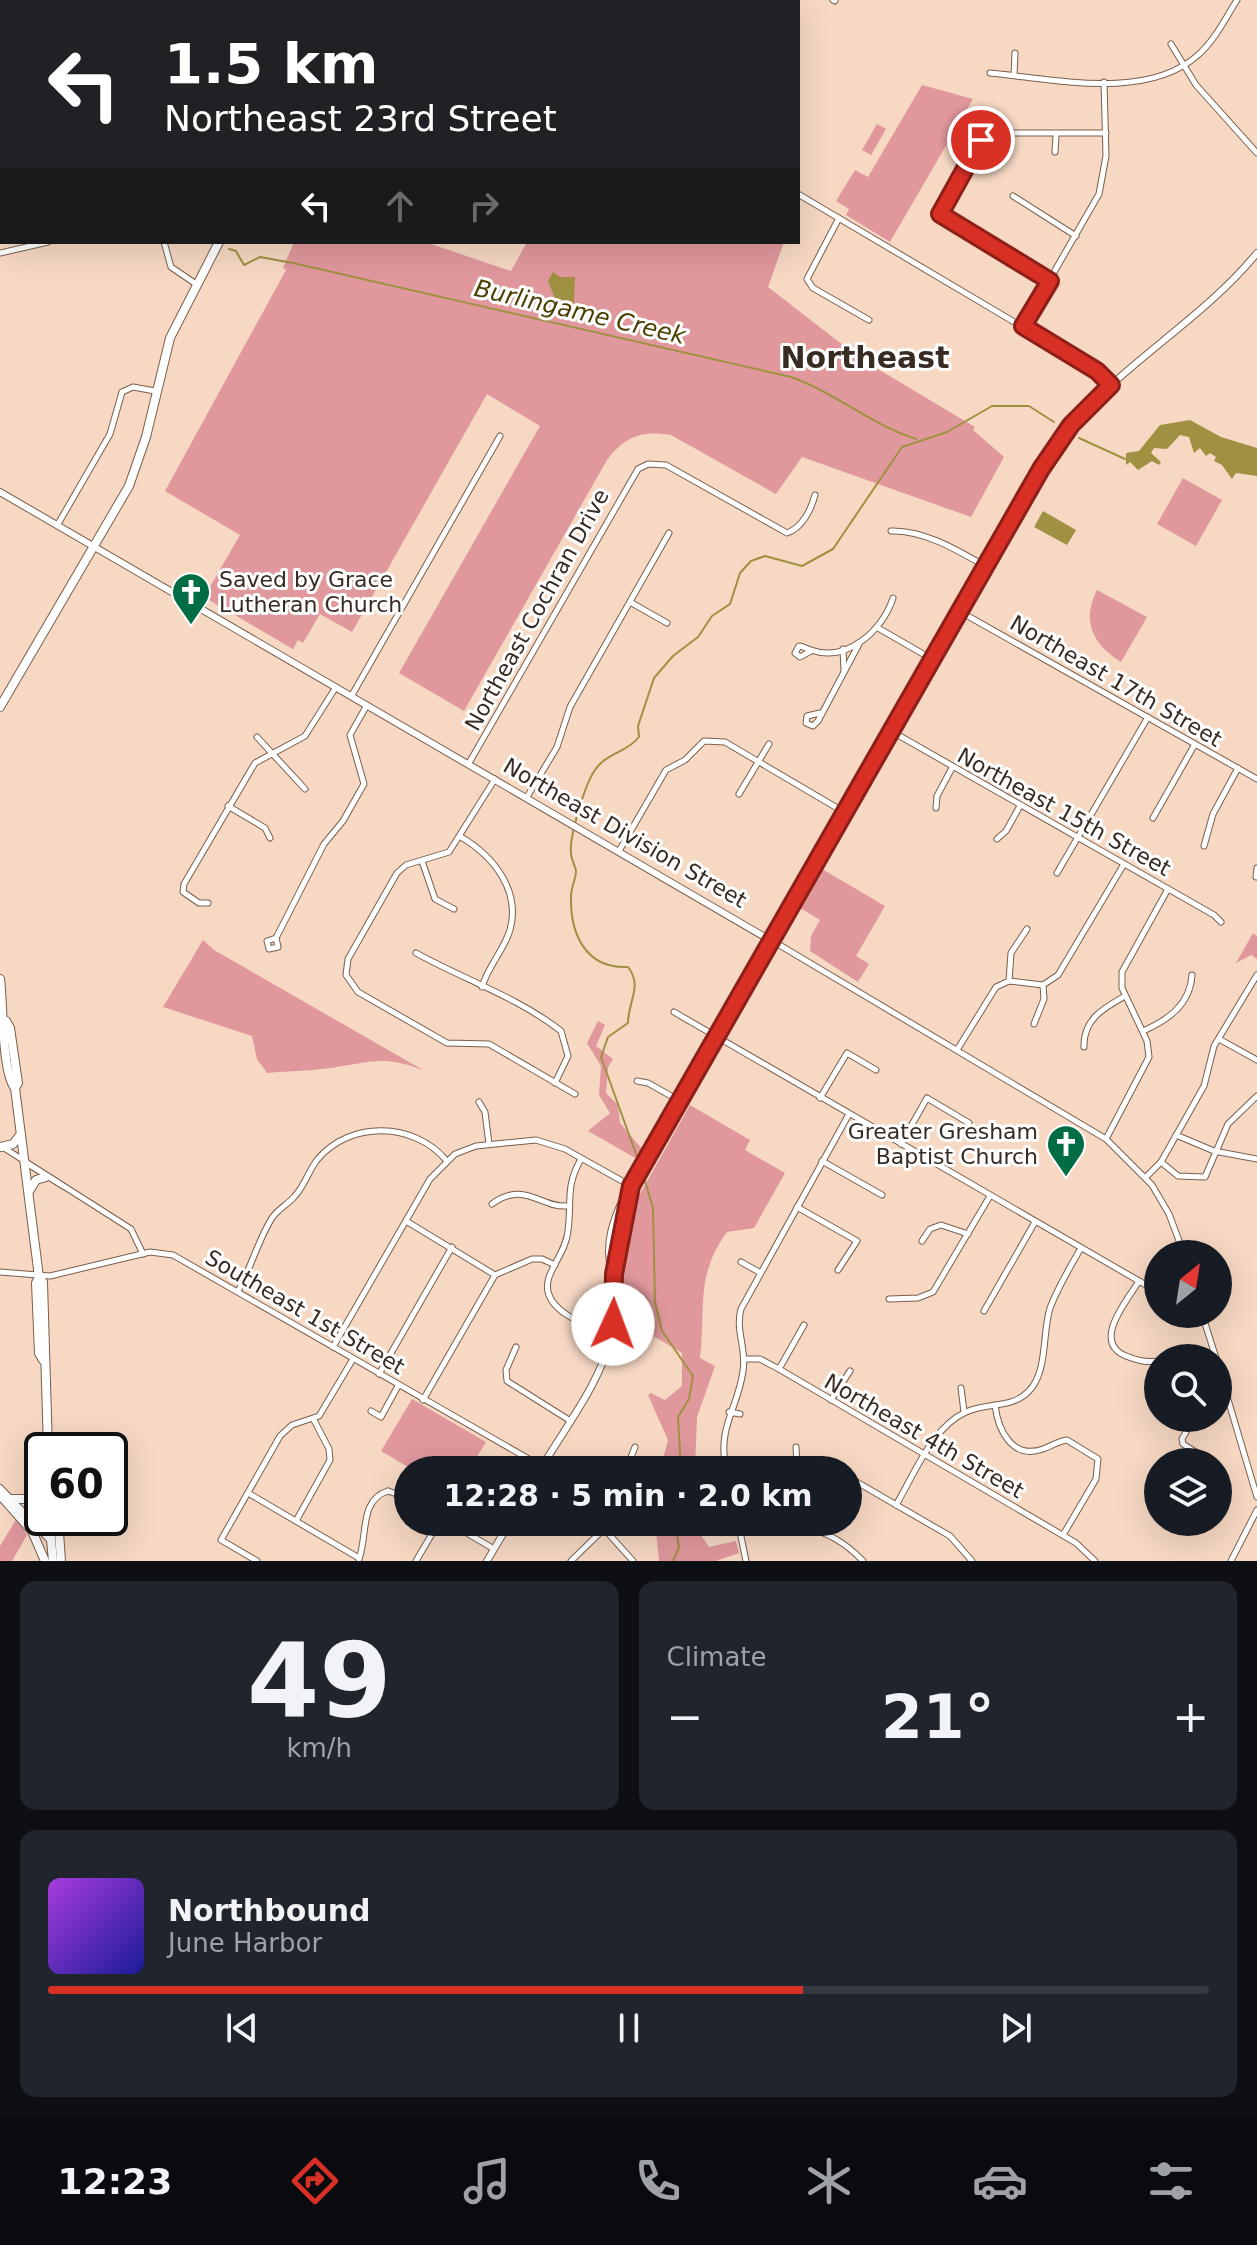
<!DOCTYPE html>
<html lang="en">
<head>
<meta charset="utf-8">
<style>
	:root { --surface:#171b24; --page:#20242c; --text:#f1f3f6; --muted:#9ea1a6; --line:#363941; --accent:#d93025 }
	body { margin:0; font-family:"DejaVu Sans",sans-serif; background:var(--page); color:var(--text); height:100vh; display:flex; flex-direction:column; font-size:30px; white-space:nowrap }
	* { box-sizing:border-box; margin:0 }
	p { font-size:26px; color:var(--muted) }
	.icon { flex:none; width:44px; height:44px; fill:none; stroke:currentColor; stroke-width:2; stroke-linecap:round; stroke-linejoin:round }
	.map { position:relative; height:1561px; overflow:hidden }
	.side { display:flex; flex-direction:column; gap:20px; padding:20px; background:#0d0f14; flex:1 }
	.side>* { flex:none }
	.top-card { position:absolute; left:0px; top:0px; width:800px; height:244px; box-shadow:0 8px 32px #0002; background:#202124; color:#fff; overflow:hidden }
	.needle { width:52px; rotate:30deg }
	.fabs { position:absolute; left:1144px; top:1240px; display:grid; gap:16px }
	.fabs a { display:grid; place-items:center; width:88px; height:88px; border-radius:50%; background:var(--surface); box-shadow:0 8px 32px #0002; font-size:40px }
	.speed { position:absolute; left:24px; top:1432px; display:flex; gap:16px; font-size:40px; font-weight:700; text-align:center }
	.speed>* { display:grid; place-content:center; width:104px; height:104px; border-radius:50%; background:var(--surface); box-shadow:0 8px 32px #0002; line-height:1 }
	.speed .limit { border:4px solid #111; border-radius:12px; background:#fff; color:#111 }
	.pin { position:absolute; display:grid; place-items:center; width:68px; height:68px; color:#fff; margin:-34px; border:4px solid #fff; border-radius:50%; box-shadow:0 2px 8px #0007 }
	.me { position:absolute; width:88px; margin:-44px; rotate:2deg; stroke-linejoin:round; filter:drop-shadow(0 0 6px #0008) }
	.turn { display:flex; align-items:center; gap:28px; height:168px; padding:0 32px; font-size:36px }
	.turn .icon { width:104px; height:104px; stroke-width:2.5 }
	.turn b { display:block; font-size:56px; line-height:68px }
	.lanes { display:flex; align-items:center; height:76px; padding:0 32px; background:#0003; justify-content:center; gap:40px; direction:ltr }
	.lanes .off { opacity:.35 }
	.big { font-size:60px; font-weight:700; line-height:1.1 }
	.side .widget { flex:1; display:flex; flex-direction:column; justify-content:center; gap:12px; min-width:0; padding:0 28px; border-radius:16px; background:var(--page) }
	.side .dial { align-items:center; gap:0 }
	.dial b { font-size:104px; line-height:1 }
	.song { display:flex; align-items:center; gap:24px }
	.cover { width:96px; height:96px; border-radius:12px; background:linear-gradient(135deg,hsl(280 70% 55%),hsl(240 70% 35%)) }
	.played { height:8px; border-radius:4px; background:linear-gradient(90deg,var(--accent) 65%,var(--line) 65%) }
	.keys { display:flex; justify-content:space-around; direction:ltr }
	.heat { display:flex; justify-content:space-between; align-items:center; font-size:44px; direction:ltr }
	.side .tiles { flex:1; display:grid; gap:20px; grid-template-columns:1fr 1fr }
	.widget:last-child { grid-column:span 2 }
	.trip { position:absolute; left:394px; top:1456px; width:468px; height:80px; border-radius:40px; background:var(--surface); box-shadow:0 8px 32px #0002; font-weight:700; line-height:80px; text-align:center }
	.tab-bar { display:flex; height:128px; justify-content:space-around; align-items:center; background:#090b0e; color:var(--muted) }
	.tab-bar .icon { width:56px; height:56px }
	.tab-bar .active { color:var(--accent) }
	.tab-bar b { font-size:36px; color:var(--text) }
	.map>svg:first-child { display:block }
	.green { fill:#e0989d }
	.water { fill:#a09042 }
	.lines { fill:none; stroke-linecap:round; stroke-linejoin:round }
	.stream { stroke:#a09042; stroke-width:2 }
	.minor-casing { stroke:#795f4d; stroke-width:7 }
	.major-casing { stroke:#795f4d; stroke-width:8 }
	.highway-casing { stroke:#795f4d; stroke-width:10 }
	.minor { stroke:#fff; stroke-width:5 }
	.major { stroke:#fff; stroke-width:6 }
	.highway { stroke:#fff; stroke-width:8 }
	.route-casing { stroke:#8d1f18; stroke-width:20 }
	.route { stroke:#d93025; stroke-width:14 }
	.labels { text-anchor:middle; dominant-baseline:central; stroke-width:6; stroke-linejoin:round; paint-order:stroke }
	.poi-label { font-size:22px; fill:#372b23; stroke:#fff; text-anchor:start }
	.street-label { font-size:22px; fill:#372b23; stroke:#fff }
	.water-label { font-size:24px; font-style:italic; fill:#4c4000; stroke:#fff }
	.district-label { font-size:30px; font-weight:bold; fill:#372b23; stroke:#fff }
</style>
</head>
<body>
<div class="map">
<svg width="1257" height="1561" viewBox="0 0 1257 1561">
	<rect width="100%" height="100%" fill="#f6d8c3"/>
	<g class="green">
		<polygon points="922,85 973,99 890,242 846,215 849,209 836,201 855,170 868,177"/>
		<polygon points="877,124 886,129 871,155 862,150"/>
		<path d="M294,242h131l86,29 16,-29h257l-16,45 93,72 114,68 -2,3 31,27 -33,60 -169,-60 -26,37 -105,-59c-29,-5 -47,2 -64,25l-143,251 -65,-38 141,-247 -53,-32 -135,238 -32,-18 -17,29 -5,-3 -5,9 -89,-52 36,-62 -75,-44 121,-221 -3,-2z"/>
		<polygon points="1183,478 1222,500 1196,546 1157,524"/>
		<path d="M1097,590l50,27 -26,45c-28,-17 -40,-41 -24,-72z"/>
		<polygon points="822,869 885,906 856,956 869,964 858,982 810,951 811,936 820,920 800,908"/>
		<polygon points="1253,933 1257,936 1257,959 1251,955 1236,963"/>
		<path d="M203,940l11,10 209,120c-38,-14 -48,-9 -86,-3 -23,4 -47,4 -70,6l-10,-14 -5,-23 -89,-29z"/>
		<polygon points="598,1021 605,1025 596,1046 613,1059 608,1067 606,1093 618,1105 620,1123 642,1149 637,1159 588,1131 610,1113 599,1095 601,1066 587,1043"/>
		<path d="M690,1105l60,35 -5,10 40,23 -31,55 -27,4c-32,44 -21,75 -27,126l15,8 -18,51 -2,53h-35l8,-30 -20,-45 3,-2 14,7 17,-14v-33l-52,-31 2,-4 -8,-4v-62l7,-42z"/>
		<polygon points="412,1399 486,1442 469,1470 413,1470 381,1451"/>
		<polygon points="17,1518 27,1535 12,1561 0,1561 0,1546"/>
		<polygon points="655,1522 692,1522 709,1547 736,1541 739,1553 716,1561 659,1561"/>
	</g>
	<g class="water">
		<polygon points="553,272 560,277 575,277 574,304 558,306 548,281"/>
		<polygon points="1190,420 1221,437 1257,448 1257,476 1236,473 1232,479 1222,465 1214,461 1216,457 1210,453 1206,456 1200,448 1194,453 1189,437 1180,435 1167,449 1154,448 1151,453 1161,462 1159,465 1152,461 1138,470 1130,462 1126,465 1126,453 1139,451 1160,425"/>
		<polygon points="1043,511 1076,530 1067,545 1034,527"/>
	</g>
	<g class="lines">
		<g class="stream">
			<path d="M229,249l7,2 8,14 16,-8 33,6 498,114c45,16 80,48 125,62"/>
			<polyline points="1079,438 1125,459"/>
			<path d="M640,1165l-39,-108 7,-20 20,-14c0,-22 15,-37 0,-56 -43,2 -58,-34 -57,-71 0,-9 5,-17 5,-25 -1,-6 -5,-12 -5,-18 -2,-16 14,-69 24,-83 11,-17 33,-18 44,-33l-1,-11 16,-48 19,-22 25,-19 14,-21 18,-12 10,-31 11,-12 14,-5 37,10 31,-17 69,-102 45,-15 45,-26h37l25,16"/>
			<polyline points="642,1171 653,1208 655,1302 662,1331 693,1376 689,1399 678,1417 681,1470"/>
			<polyline points="673,1561 679,1547 675,1522"/>
		</g>
		<defs>
			<g id="minor">
				<polyline points="173,0 177,2"/>
				<polyline points="464,0 468,2"/>
				<polyline points="661,0 665,2"/>
				<polyline points="833,0 835,1"/>
				<polyline points="86,2 87,0"/>
				<polyline points="503,2 504,0"/>
				<polyline points="698,2 699,0"/>
				<polyline points="0,36 2,37"/>
				<polyline points="1171,44 1196,85 1257,153"/>
				<path d="M990,73c63,6 157,28 208,-18 17,-15 27,-36 39,-55"/>
				<polyline points="1014,75 1015,53"/>
				<polyline points="0,147 2,143"/>
				<polyline points="1055,152 1056,136"/>
				<polyline points="798,194 1097,371 1111,385"/>
				<polyline points="1013,196 1076,236"/>
				<polyline points="839,218 807,279 813,288 869,320"/>
				<polyline points="164,242 171,267 196,284"/>
				<polyline points="0,253 48,242"/>
				<polyline points="1050,281 946,220 940,211 981,140 989,133 1106,133"/>
				<polyline points="1023,326 1099,194 1106,156 1104,82"/>
				<polyline points="58,524 110,434 122,392 133,387 155,391"/>
				<path d="M891,531c33,-1 66,19 94,35"/>
				<polyline points="630,602 667,623"/>
				<polyline points="959,611 1257,779"/>
				<polyline points="878,628 932,659"/>
				<polyline points="843,649 844,671"/>
				<path d="M811,651l-11,6 -5,-4 4,-7c4,0 8,3 12,4 36,13 72,-20 82,-52"/>
				<polyline points="352,695 500,436"/>
				<polyline points="820,713 807,716 806,723 813,726 818,721 859,644"/>
				<polyline points="891,731 1214,915 1221,922"/>
				<polyline points="257,737 305,789"/>
				<path d="M469,763l169,-294 10,-5 18,1 121,68c15,-5 24,-23 28,-38"/>
				<polyline points="495,779 449,852 406,865 397,873 348,959 346,975 358,992 447,1043 489,1044 575,1094"/>
				<polyline points="739,794 769,744"/>
				<polyline points="527,797 557,747 570,707 669,533"/>
				<polyline points="228,806 265,828 270,838"/>
				<polyline points="936,808 937,796 952,768"/>
				<polyline points="1153,818 1195,744"/>
				<path d="M461,837c32,19 60,53 49,93 -6,20 -22,36 -28,57"/>
				<polyline points="997,839 1006,831 1020,806"/>
				<polyline points="1204,846 1213,814 1238,768"/>
				<polyline points="619,851 666,770 685,760 704,741 725,742 844,812"/>
				<polyline points="422,861 435,899 454,909"/>
				<polyline points="1057,873 1148,717"/>
				<polyline points="1256,877 1257,868"/>
				<polyline points="208,903 199,903 183,892 184,884 255,763 305,736 336,687"/>
				<polyline points="276,938 278,947 269,949 267,941 276,938 324,844 343,821 364,784 350,735 367,705"/>
				<polyline points="771,940 1106,1139 1152,1185 1169,1214 1184,1254"/>
				<path d="M416,953c47,26 103,45 145,78l7,25 -13,27"/>
				<polyline points="1009,981 1011,953 1027,929"/>
				<polyline points="1043,985 1058,975 1124,864"/>
				<polyline points="674,1012 1158,1292"/>
				<polyline points="1034,1024 1044,999 1043,985"/>
				<path d="M1143,1031c25,-11 47,-26 49,-56"/>
				<polyline points="1219,1039 1257,1060"/>
				<path d="M1084,1047c-1,-28 20,-39 41,-51"/>
				<polyline points="957,1050 996,987 1009,981 1043,985"/>
				<polyline points="637,1081 648,1083 680,1101"/>
				<polyline points="820,1098 847,1053 876,1070"/>
				<polyline points="479,1102 485,1112 489,1144"/>
				<polyline points="1176,1135 1214,1151 1257,1159"/>
				<polyline points="1106,1139 1149,1057 1147,1041 1122,988 1122,972 1168,889"/>
				<polyline points="901,1144 927,1098 969,1123"/>
				<polyline points="1,1146 23,1160"/>
				<path d="M581,1159c-16,28 -9,42 -13,72 -2,18 -13,30 -19,46 -11,33 39,50 63,56"/>
				<polyline points="822,1161 882,1195"/>
				<polyline points="26,1162 131,1229 143,1254"/>
				<polyline points="1161,1162 1178,1176 1205,1177 1228,1124 1257,1096"/>
				<polyline points="31,1166 63,1186"/>
				<polyline points="1146,1177 1161,1162 1204,1086 1214,1046 1257,975"/>
				<path d="M492,1204c33,-24 48,4 75,2"/>
				<polyline points="797,1207 857,1241 838,1270"/>
				<polyline points="406,1221 495,1275"/>
				<polyline points="922,1241 930,1229 941,1225 968,1234"/>
				<polyline points="741,1262 759,1272"/>
				<polyline points="0,1272 50,1276 150,1252 173,1255 548,1470"/>
				<path d="M1139,1281c-12,20 -48,61 -13,75 11,4 19,7 31,5"/>
				<path d="M238,1291c13,-23 21,-53 34,-73 6,-9 15,-13 22,-21 10,-10 14,-25 23,-37 33,-40 97,-38 129,0"/>
				<polyline points="889,1299 918,1298 933,1292 990,1196"/>
				<polyline points="984,1311 1035,1222"/>
				<polyline points="1202,1314 1216,1358"/>
				<polyline points="333,1347 430,1179 455,1154 476,1146 536,1140 565,1149 631,1186"/>
				<polyline points="516,1347 506,1370 507,1381 569,1420"/>
				<polyline points="744,1359 760,1359 779,1369 1076,1543 1095,1561"/>
				<polyline points="1218,1366 1257,1497"/>
				<polyline points="779,1369 804,1325"/>
				<polyline points="379,1374 452,1247"/>
				<polyline points="961,1388 964,1412"/>
				<polyline points="423,1400 495,1275 532,1259 542,1259 555,1265"/>
				<polyline points="831,1400 850,1371"/>
				<path d="M995,1405c3,25 17,55 48,44 9,-3 15,-8 24,-9l31,19 -2,20 -33,56"/>
				<polyline points="371,1411 381,1417 398,1386"/>
				<polyline points="729,1412 740,1414"/>
				<polyline points="1194,1418 1182,1439 1183,1444 1211,1462"/>
				<polyline points="796,1447 797,1464"/>
				<polyline points="1218,1469 1220,1476"/>
				<polyline points="626,1470 635,1447"/>
				<path d="M726,1470c-9,-44 12,-61 17,-99 4,-22 -8,-40 -2,-62l108,-195"/>
				<polyline points="759,1470 797,1464 830,1470"/>
				<polyline points="848,1477 950,1536 972,1561"/>
				<polyline points="388,1491 408,1498"/>
				<polyline points="248,1493 359,1558"/>
				<path d="M896,1505c18,-30 36,-78 70,-93 21,-10 46,-3 63,-21 19,-20 13,-57 21,-83 8,-21 20,-41 31,-60"/>
				<polyline points="296,1521 330,1460 329,1449 314,1420"/>
				<polyline points="448,1522 494,1549"/>
				<polyline points="598,1522 633,1561"/>
				<polyline points="738,1522 746,1561"/>
				<path d="M739,1528c50,-7 88,-5 124,33"/>
				<path d="M359,1559c9,-24 0,-59 29,-68"/>
				<polyline points="257,1561 221,1540 280,1436 292,1425 319,1416 353,1359"/>
				<polyline points="416,1561 439,1522"/>
				<polyline points="571,1561 611,1522"/>
				<polyline points="1231,1561 1257,1510"/>
			</g>
			<g id="major">
				<polyline points="0,492 770,940"/>
				<path d="M614,1274c-20,-43 25,-102 46,-137l388,-680c53,-83 147,-128 209,-204"/>
				<path d="M540,1470c24,-41 59,-85 71,-132 8,-32 4,-66 8,-98 2,-17 15,-38 12,-54"/>
				<polyline points="0,1488 50,1540"/>
				<polyline points="487,1561 510,1522"/>
			</g>
			<g id="highway">
				<polyline points="382,2 384,0"/>
				<polyline points="0,707 129,486 146,437 170,338 219,242"/>
				<path d="M0,979c3,22 2,95 15,109l24,189 4,5 5,168"/>
				<polyline points="6,1021 10,1028 18,1083 15,1088"/>
				<polyline points="1,1147 13,1144 21,1134"/>
				<polyline points="30,1190 36,1180 46,1177"/>
				<polyline points="39,1277 36,1283 39,1353 43,1360"/>
				<polyline points="0,1495 32,1531 45,1561"/>
				<polyline points="11,1499 32,1499 42,1488"/>
				<polyline points="49,1518 53,1561"/>
				<polyline points="58,1518 61,1561"/>
			</g>
		</defs>
		<use href="#minor" class="minor-casing"/>
		<use href="#major" class="major-casing"/>
		<use href="#highway" class="highway-casing"/>
		<use href="#minor" class="minor"/>
		<use href="#major" class="major"/>
		<use href="#highway" class="highway"/>
	</g>
	<g class="lines">
		<defs>
			<polyline id="route" points="613,1324 614,1274 631,1186 1041,469 1071,425 1111,385 1097,371 1023,326 1050,281 940,214 981,140"/>
		</defs>
		<use href="#route" class="route-casing"/>
		<use href="#route" class="route"/>
	</g>
	<defs>
		<symbol id="church-pin" viewBox="-11 -11 22 30"><path d="M0 17L-7.5 6A9.5 9.5 0 1 1 7.5 6Z" fill="#006d44" stroke="#fff"/><path d="M-1.2-6h2.4v3.5h3.3v2.4h-3.3V6h-2.4V-.1h-3.3v-2.4h3.3Z" fill="#fff"/></symbol>
	</defs>
	<g fill-rule="evenodd">
		<use href="#church-pin" x="169" y="570" width="44" height="60"/>
		<use href="#church-pin" x="1044" y="1122" width="44" height="60"/>
	</g>
	<g class="labels">
		<g class="poi-label">
			<text x="219" y="579">Saved by Grace<tspan x="219" dy="25">Lutheran Church</tspan></text>
			<text x="1038" y="1131" text-anchor="end">Greater Gresham<tspan x="1038" dy="25">Baptist Church</tspan></text>
		</g>
		<g class="street-label">
			<text transform="translate(537 610) rotate(-61)">Northeast Cochran Drive</text>
			<text transform="translate(1116 681) rotate(30)">Northeast 17th Street</text>
			<text transform="translate(1064 812) rotate(29)">Northeast 15th Street</text>
			<text transform="translate(625 833) rotate(30)">Northeast Division Street</text>
			<text transform="translate(305 1312) rotate(30)">Southeast 1st Street</text>
			<text transform="translate(924 1436) rotate(30)">Northeast 4th Street</text>
		</g>
		<g class="water-label">
			<text transform="translate(580 312) rotate(13)">Burlingame Creek</text>
		</g>
		<g class="district-label">
			<text x="865" y="357">Northeast</text>
		</g>
	</g>
</svg>
<div class="fabs">
<a><svg class="needle" viewBox="-14 -14 28 28"><path d="M0-13l5 13h-10z" fill="#e53935"/><path d="M0 13l5-13h-10z" fill="#9ea1a6"/></svg></a>
<a><svg class="icon" aria-label="search" viewBox="0 0 24 24"><circle cx="10" cy="10" r="6"/><path d="M15 15l6 6"/></svg></a>
<a><svg class="icon" aria-label="layers" viewBox="0 0 24 24"><path d="M12 4l9 5-9 5-9-5zM3 14l9 5 9-5"/></svg></a>
</div>
<div class="speed"><div class="limit">60</div></div>
<div class="pin" style="left:981px;top:140px;background:#d93025"><svg class="icon" aria-label="arrive" viewBox="0 0 24 24"><path d="M6 21V4h12l-3 4 3 4H6"/></svg></div>
<svg class="me" style="left:613px;top:1324px" viewBox="-20 -20 40 40"><circle r="19" fill="#fff"/><path d="M0-13L10 11 0 6-10 11z" fill="#d93025"/></svg>
<div class="trip">12:28 · 5 min · 2.0 km</div>
<div class="top-card">
<div class="turn"><svg class="icon" aria-label="left" viewBox="0 0 24 24"><path d="M17 20v-9H6M10 6l-5 5 5 5"/></svg><div><b>1.5 km</b>Northeast 23rd Street</div></div>
<div class="lanes"><svg class="icon" aria-label="left" viewBox="0 0 24 24"><path d="M17 20v-9H6M10 6l-5 5 5 5"/></svg><svg class="icon off" aria-label="ahead" viewBox="0 0 24 24"><path d="M12 20V5M6 11l6-6 6 6"/></svg><svg class="icon off" aria-label="right" viewBox="0 0 24 24"><path d="M7 20v-9h11M14 6l5 5-5 5"/></svg></div>
</div>
</div>
<section class="side">
<div class="tiles">
<div class="widget dial"><b>49</b><p>km/h</p></div>
<div class="widget"><p>Climate</p>
<div class="heat"><a>−</a><b class="big">21°</b><a>+</a></div>
</div>
<div class="widget">
<div class="song"><i class="cover"></i><div><b>Northbound</b><p>June Harbor</p></div></div>
<div class="played"></div>
<div class="keys"><svg class="icon" aria-label="previous" viewBox="0 0 24 24"><path d="M18 5L8 12l10 7zM5 5v14"/></svg><svg class="icon" aria-label="pause" viewBox="0 0 24 24"><path d="M8 5v14M16 5v14"/></svg><svg class="icon" aria-label="next" viewBox="0 0 24 24"><path d="M6 5l10 7-10 7zM19 5v14"/></svg></div>
</div>
</div>
</section>
<nav class="tab-bar">
<b>12:23</b>
<svg class="icon active" aria-label="directions" viewBox="0 0 24 24"><path d="M12 3l9 9-9 9-9-9zM9 14v-3h6M13 9l2 2-2 2"/></svg>
<svg class="icon" aria-label="music" viewBox="0 0 24 24"><path d="M9 18V5l10-2v13"/><circle cx="6" cy="18" r="3"/><circle cx="16" cy="16" r="3"/></svg>
<svg class="icon" aria-label="phone" viewBox="0 0 24 24"><path d="M5 4h4l2 5-3 2q2 4 5 5l2-3 5 2v4C11 20 4 13 5 4z"/></svg>
<svg class="icon" aria-label="climate" viewBox="0 0 24 24"><path d="M12 3v18M4 7l16 10M4 17L20 7"/></svg>
<svg class="icon" aria-label="car" viewBox="0 0 24 24"><path d="M5 17H2v-5l4-1 3-4h7l3 4 3 1v5h-3M9 17h6M6 11h13"/><circle cx="7" cy="17" r="2"/><circle cx="17" cy="17" r="2"/></svg>
<svg class="icon" aria-label="filters" viewBox="0 0 24 24"><path d="M4 7h16M4 17h16"/><circle cx="9" cy="7" r="2"/><circle cx="15" cy="17" r="2"/></svg>
</nav>
</body>
</html>
